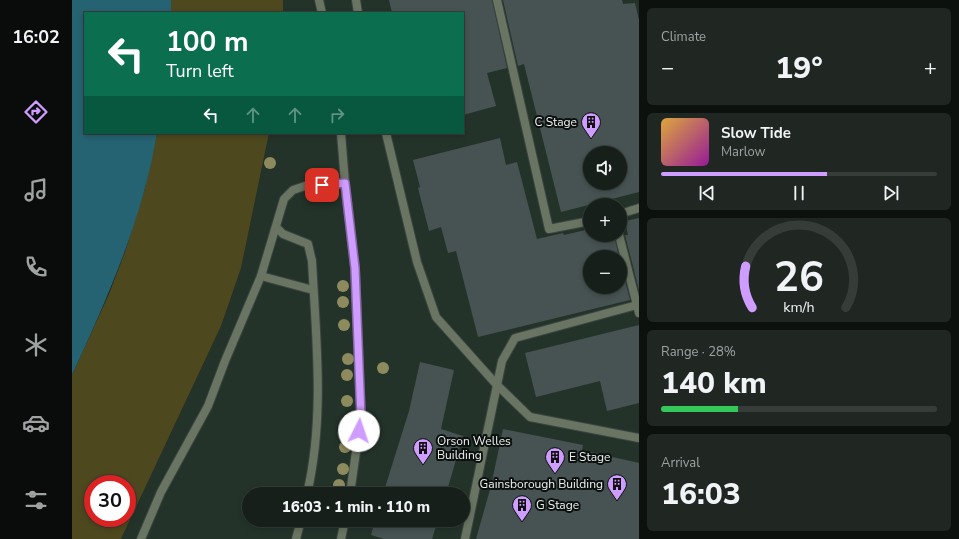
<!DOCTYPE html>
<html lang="en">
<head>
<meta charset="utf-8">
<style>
	:root { --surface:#171f1a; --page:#202723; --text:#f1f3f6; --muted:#9ea2a2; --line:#363d39; --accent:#cf9dff }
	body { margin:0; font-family:"Nunito Sans",sans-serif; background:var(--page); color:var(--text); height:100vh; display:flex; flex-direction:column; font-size:15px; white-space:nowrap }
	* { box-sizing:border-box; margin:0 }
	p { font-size:13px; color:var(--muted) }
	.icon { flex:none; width:22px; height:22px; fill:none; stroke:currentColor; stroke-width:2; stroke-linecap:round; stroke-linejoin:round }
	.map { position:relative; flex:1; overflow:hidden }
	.details { display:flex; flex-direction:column; gap:8px; padding:8px; background:#0d110e; width:320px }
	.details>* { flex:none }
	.hud { position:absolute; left:12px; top:12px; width:380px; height:122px; border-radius:0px; box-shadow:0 2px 6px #0003,0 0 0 1px var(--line); background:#0b6e4f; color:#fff; overflow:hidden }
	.fabs { position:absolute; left:511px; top:146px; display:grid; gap:8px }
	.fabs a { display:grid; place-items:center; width:44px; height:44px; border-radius:50%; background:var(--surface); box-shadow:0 2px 6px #0003,0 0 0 1px var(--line); font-size:20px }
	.speed { position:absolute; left:12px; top:475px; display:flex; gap:8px; font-size:20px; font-weight:700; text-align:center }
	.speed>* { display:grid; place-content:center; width:52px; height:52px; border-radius:50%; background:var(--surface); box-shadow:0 2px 6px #0003,0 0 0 1px var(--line); line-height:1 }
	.speed .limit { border:6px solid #d22; background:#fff; color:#111 }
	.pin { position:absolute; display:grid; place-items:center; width:34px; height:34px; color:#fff; margin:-17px; border-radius:8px; box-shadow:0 2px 6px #0006 }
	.me { position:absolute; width:44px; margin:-22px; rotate:4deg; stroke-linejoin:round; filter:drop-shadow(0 0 3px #0008) }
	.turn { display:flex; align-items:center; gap:14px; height:84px; padding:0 16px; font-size:18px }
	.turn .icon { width:52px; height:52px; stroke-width:2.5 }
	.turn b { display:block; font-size:28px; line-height:34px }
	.lanes { display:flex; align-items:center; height:38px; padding:0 16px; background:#0003; justify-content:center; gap:20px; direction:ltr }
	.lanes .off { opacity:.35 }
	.big { font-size:30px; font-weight:800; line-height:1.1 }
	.details .widget { flex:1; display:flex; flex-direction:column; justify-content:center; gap:6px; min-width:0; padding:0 14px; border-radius:6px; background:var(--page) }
	.details .dial { align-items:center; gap:0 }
	.dial svg { height:104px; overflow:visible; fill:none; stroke:var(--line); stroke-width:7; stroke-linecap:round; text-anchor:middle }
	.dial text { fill:var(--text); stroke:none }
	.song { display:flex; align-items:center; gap:12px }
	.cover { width:48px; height:48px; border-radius:6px; background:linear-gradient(135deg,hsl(40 70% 55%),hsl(300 70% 35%)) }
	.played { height:4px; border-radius:2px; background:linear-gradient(90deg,var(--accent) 60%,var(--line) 60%) }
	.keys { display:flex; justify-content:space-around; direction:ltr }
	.heat { display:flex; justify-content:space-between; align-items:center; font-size:22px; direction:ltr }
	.charge { height:6px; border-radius:3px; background:linear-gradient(90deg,#34c759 28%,var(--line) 0) }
	.trip { position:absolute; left:170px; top:487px; width:228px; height:40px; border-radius:20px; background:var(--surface); box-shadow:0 2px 6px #0003,0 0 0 1px var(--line); font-weight:800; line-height:40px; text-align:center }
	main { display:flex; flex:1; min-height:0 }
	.tab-bar { display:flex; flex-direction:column; width:72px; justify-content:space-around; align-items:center; background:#090c0a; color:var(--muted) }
	.tab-bar .icon { width:28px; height:28px }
	.tab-bar .active { color:var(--accent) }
	.tab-bar b { font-size:18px; color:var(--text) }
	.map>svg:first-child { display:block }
	.built { fill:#23332a; fill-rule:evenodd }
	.green { fill:#4e481e; fill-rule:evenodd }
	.water { fill:#256272 }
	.building { fill:#465352; fill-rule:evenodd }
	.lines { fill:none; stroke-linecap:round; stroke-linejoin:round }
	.lane-casing { stroke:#3c4540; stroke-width:10 }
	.street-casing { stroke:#3c4540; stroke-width:10 }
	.lane { stroke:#6a7462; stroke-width:8 }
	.street { stroke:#6a7462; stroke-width:8 }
	.tree { fill:#8d8b5e }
	.route-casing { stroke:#8766a6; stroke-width:10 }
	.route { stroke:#cf9dff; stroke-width:7 }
	.labels { text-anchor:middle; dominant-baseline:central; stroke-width:4; stroke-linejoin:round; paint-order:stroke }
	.poi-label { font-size:12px; fill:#ecf2ef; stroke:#0c100e; text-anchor:start }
</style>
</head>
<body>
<main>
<nav class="tab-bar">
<b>16:02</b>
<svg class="icon active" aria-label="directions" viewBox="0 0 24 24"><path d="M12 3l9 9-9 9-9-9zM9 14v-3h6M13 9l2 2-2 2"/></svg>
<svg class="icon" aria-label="music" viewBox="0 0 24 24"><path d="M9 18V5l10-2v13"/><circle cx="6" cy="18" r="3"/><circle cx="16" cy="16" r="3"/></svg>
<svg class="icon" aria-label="phone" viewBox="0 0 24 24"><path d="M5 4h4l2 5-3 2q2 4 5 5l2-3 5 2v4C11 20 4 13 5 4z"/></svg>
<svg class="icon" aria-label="climate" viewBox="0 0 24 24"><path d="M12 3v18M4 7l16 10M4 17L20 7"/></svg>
<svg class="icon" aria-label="car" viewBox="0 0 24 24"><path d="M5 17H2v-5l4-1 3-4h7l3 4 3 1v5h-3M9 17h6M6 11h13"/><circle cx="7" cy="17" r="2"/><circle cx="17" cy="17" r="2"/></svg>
<svg class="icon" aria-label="filters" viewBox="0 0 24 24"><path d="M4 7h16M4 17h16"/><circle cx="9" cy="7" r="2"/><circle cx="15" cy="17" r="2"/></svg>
</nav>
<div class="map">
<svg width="567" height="539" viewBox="0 0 567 539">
	<rect width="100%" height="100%" fill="#1f2923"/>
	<path class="built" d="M211,0h356v539h-518l100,-213 20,-58 28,-135h194v-120h-180zM518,153h30v30h-30zM518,205h30v30h-30zM518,257h30v30h-30zM177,494h214v26h-214z"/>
	<g class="green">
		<rect x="99" y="0" width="112" height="13"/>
		<path d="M85,133h112l-28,135 -20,58 -100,213h-49v-164l37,-81 16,-42 20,-64zM21,484h34v34h-34z"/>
	</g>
	<path class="water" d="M0,0h99v13h-86v120h72c-14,85 -49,164 -85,242z"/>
	<g class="building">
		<polygon points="317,0 420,0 435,68 415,73 424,106 391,115 391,13 320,13"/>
		<path d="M431,0h119l1,4 12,-1 4,17v172l-78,20 -37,-148 -6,2zM518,153h30v30h-30z"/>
		<polygon points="428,138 434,165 445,162 465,239 491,233 492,235 518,229 518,235 542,235 547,257 518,257 518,287 548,287 548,261 558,300 406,337 384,251 376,253 369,227 357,231 346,188 348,187 341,160"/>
		<polygon points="567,218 567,290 553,235 556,235 553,221"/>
		<polygon points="567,325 567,403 535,411 528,381 464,397 453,353"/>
		<polygon points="348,362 382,370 369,429 391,436 374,494 311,494 337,411"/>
		<polygon points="431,429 511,445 510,450 567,463 567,539 404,539 419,486"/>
		<polygon points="303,520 366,520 360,539 312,539 299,535"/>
	</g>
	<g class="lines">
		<defs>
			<g id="lane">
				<polyline points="284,0 286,13"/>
				<polyline points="425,0 477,229 518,221"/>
				<polyline points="314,133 345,262 364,317 424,384 458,417 567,438"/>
				<polyline points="548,214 567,208"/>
				<path d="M204,227l7,7 25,10 4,17c4,77 13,156 -5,233"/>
				<polyline points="547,235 567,313"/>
				<polyline points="189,276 241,290"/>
				<polyline points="69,539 89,492 136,406 153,361 189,276 212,199 221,190 233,186 273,183"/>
				<polyline points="224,539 229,520"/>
				<polyline points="393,539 430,361 443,338 565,305"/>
			</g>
			<g id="street">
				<polyline points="247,0 250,13"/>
				<polyline points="269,133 273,183 283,268 289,417 278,494"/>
				<polyline points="269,539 273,520"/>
			</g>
		</defs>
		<use href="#lane" class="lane-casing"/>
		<use href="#street" class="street-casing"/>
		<use href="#lane" class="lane"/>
		<use href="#street" class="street"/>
	</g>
	<g class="tree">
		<circle cx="198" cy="163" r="6"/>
		<circle cx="271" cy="286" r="6"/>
		<circle cx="271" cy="302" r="6"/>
		<circle cx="272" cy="325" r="6"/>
		<circle cx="276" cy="359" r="6"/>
		<circle cx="311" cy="368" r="6"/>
		<circle cx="275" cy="375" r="6"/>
		<circle cx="275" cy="401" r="6"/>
		<circle cx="273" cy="447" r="6"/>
		<circle cx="271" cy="469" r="6"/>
		<circle cx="267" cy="485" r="6"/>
	</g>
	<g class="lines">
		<defs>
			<polyline id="route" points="250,185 273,183 283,268 289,417 287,431"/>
		</defs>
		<use href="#route" class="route-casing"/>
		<use href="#route" class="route"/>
	</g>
	<defs>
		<symbol id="building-pin" viewBox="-11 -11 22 30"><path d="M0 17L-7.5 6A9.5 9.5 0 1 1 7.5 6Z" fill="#cf9dff" stroke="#0c100e"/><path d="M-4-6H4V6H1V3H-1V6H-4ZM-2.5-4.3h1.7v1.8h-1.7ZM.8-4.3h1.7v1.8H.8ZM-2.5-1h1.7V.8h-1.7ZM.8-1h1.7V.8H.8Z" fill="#111"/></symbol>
	</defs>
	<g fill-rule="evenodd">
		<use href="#building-pin" x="508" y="111" width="22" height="30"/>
		<use href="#building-pin" x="340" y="437" width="22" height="30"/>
		<use href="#building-pin" x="472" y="446" width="22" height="30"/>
		<use href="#building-pin" x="534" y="473" width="22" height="30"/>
		<use href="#building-pin" x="439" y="494" width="22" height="30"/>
	</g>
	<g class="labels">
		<g class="poi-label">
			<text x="505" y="122" text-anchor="end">C Stage</text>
			<text x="365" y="441">Orson Welles<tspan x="365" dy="14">Building</tspan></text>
			<text x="497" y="457">E Stage</text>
			<text x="531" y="484" text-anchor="end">Gainsborough Building</text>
			<text x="464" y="505">G Stage</text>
		</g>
	</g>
</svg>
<div class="fabs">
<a><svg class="icon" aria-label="sound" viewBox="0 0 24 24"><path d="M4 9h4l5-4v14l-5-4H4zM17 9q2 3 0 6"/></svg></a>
<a>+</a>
<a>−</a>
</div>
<div class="speed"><div class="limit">30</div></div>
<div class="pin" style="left:250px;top:185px;background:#d93025"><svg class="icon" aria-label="arrive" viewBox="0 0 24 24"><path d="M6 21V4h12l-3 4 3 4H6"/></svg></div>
<svg class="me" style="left:287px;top:431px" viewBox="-20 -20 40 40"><circle r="19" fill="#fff"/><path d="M0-13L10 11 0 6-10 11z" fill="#cf9dff"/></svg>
<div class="trip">16:03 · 1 min · 110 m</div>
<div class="hud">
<div class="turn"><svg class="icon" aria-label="left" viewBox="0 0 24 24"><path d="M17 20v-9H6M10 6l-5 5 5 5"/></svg><div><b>100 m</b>Turn left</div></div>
<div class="lanes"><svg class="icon" aria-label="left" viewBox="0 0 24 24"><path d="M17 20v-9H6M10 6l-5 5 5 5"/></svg><svg class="icon off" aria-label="ahead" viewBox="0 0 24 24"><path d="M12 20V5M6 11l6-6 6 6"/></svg><svg class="icon off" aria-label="ahead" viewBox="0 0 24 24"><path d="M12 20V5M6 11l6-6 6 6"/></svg><svg class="icon off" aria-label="right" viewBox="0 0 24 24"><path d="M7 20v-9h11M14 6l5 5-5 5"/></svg></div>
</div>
</div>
<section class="details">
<div class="widget"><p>Climate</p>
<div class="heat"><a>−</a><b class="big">19°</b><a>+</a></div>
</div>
<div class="widget">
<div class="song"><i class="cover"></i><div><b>Slow Tide</b><p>Marlow</p></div></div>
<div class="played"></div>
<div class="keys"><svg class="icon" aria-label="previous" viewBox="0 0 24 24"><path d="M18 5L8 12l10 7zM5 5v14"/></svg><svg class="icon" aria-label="pause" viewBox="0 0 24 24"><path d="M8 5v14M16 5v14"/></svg><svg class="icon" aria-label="next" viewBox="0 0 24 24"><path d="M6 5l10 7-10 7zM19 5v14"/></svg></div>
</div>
<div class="widget dial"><svg viewBox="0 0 100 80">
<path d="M14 69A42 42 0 1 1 86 69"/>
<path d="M14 69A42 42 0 0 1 9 37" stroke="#cf9dff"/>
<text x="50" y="56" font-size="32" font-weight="700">26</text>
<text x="50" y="72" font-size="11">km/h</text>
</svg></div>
<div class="widget"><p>Range · 28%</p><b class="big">140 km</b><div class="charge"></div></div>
<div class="widget"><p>Arrival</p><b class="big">16:03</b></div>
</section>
</main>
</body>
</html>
